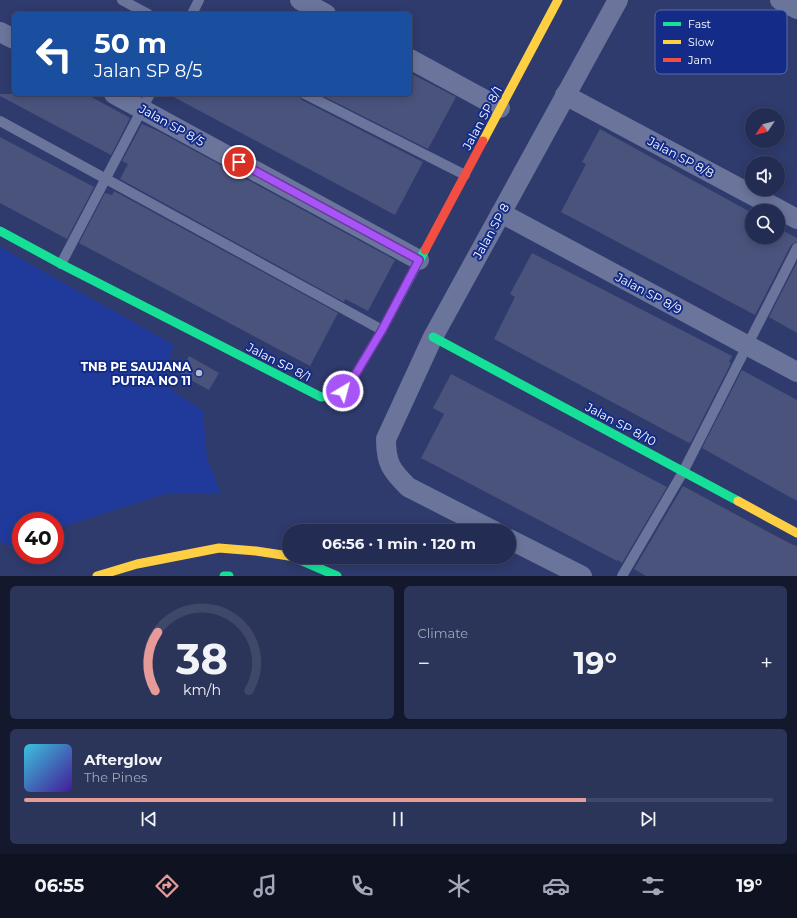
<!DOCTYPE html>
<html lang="en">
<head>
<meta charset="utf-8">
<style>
	:root { --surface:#232c52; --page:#2b3459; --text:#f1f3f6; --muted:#a3a7b8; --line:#404869; --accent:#e69b98 }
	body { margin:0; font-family:Montserrat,sans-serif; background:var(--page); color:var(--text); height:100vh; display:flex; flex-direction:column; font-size:15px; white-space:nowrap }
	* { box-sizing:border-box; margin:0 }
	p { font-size:13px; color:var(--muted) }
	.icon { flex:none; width:22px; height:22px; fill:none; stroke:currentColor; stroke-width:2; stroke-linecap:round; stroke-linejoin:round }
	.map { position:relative; height:576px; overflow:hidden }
	.panel { display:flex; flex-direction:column; gap:10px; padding:10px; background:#13182d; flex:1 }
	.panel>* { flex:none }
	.hud { position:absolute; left:12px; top:12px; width:400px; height:84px; border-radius:6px; box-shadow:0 2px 10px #0003,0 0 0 1px var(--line); background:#1a4fa0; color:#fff; overflow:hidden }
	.needle { width:26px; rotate:235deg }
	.controls { position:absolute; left:745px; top:108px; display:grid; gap:8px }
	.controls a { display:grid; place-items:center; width:40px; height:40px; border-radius:50%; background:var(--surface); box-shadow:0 2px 10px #0003,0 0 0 1px var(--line); font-size:20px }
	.speed { position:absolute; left:12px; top:512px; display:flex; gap:8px; font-size:20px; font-weight:700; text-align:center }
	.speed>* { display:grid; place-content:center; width:52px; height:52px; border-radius:50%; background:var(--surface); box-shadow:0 2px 10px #0003,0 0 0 1px var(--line); line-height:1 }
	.speed .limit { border:6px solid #d22; background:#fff; color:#111 }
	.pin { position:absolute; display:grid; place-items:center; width:34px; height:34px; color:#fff; margin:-17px; border:2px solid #fff; border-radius:50%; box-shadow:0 1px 4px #0007 }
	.me { position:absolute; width:44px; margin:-22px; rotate:37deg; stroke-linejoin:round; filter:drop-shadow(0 0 3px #0008) }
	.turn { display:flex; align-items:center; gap:14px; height:84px; padding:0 16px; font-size:18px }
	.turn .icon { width:52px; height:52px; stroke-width:2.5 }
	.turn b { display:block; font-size:28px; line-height:34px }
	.big { font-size:30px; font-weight:700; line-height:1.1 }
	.panel .card { flex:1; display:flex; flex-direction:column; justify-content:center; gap:6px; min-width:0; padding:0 14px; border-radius:6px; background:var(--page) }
	.panel .dial { align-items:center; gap:0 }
	.dial svg { height:104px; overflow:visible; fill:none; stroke:var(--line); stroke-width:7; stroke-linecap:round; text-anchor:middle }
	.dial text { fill:var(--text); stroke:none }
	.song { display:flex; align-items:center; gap:12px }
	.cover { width:48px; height:48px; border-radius:6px; background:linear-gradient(135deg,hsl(190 70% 55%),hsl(260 70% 35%)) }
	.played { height:4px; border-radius:2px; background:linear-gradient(90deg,var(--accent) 75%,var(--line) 75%) }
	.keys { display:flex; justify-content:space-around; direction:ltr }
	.heat { display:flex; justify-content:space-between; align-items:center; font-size:22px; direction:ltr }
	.panel .tiles { flex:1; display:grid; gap:10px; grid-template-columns:1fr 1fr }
	.card:last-child { grid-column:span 2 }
	.trip { position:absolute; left:282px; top:524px; width:234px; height:40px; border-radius:20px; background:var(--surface); box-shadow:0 2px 10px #0003,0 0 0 1px var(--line); font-weight:700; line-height:40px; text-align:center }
	.menu { display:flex; height:64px; justify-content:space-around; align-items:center; background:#0e1221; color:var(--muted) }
	.menu .icon { width:28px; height:28px }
	.menu .on { color:var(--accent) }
	.menu b { font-size:18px; color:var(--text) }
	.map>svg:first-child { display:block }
	.green { fill:#1f3a9b }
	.building { fill:#4a537c }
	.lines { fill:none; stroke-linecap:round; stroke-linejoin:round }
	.lane { stroke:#6b749b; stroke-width:10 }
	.street { stroke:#6b749b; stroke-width:20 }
	.fast { stroke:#16e098; stroke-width:9 }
	.slow { stroke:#ffcf43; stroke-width:9 }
	.jam { stroke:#f24e42; stroke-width:9 }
	.route-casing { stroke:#6d37a1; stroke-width:10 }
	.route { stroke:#a855f7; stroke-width:7 }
	.poi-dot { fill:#b6bacc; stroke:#142c88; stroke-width:1.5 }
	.labels { text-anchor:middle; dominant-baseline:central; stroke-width:4; stroke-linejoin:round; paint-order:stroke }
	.street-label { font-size:12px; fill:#fff; stroke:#142c88 }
	.poi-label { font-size:12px; font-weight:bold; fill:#fff; stroke:#142c88; text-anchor:end }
	.key { fill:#142c88; stroke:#5a6bac; stroke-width:1 }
	.key-label { font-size:11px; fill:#fff }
</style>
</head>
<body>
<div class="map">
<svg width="797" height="576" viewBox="0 0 797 576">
	<rect width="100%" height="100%" fill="#2f3b6d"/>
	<polygon class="green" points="0,247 174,345 160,382 203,411 207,459 221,494 164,494 55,529 55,521 21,521 21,541 10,545 0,542"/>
	<g class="building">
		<polygon points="410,73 456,97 428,149 319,94 410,94"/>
		<polygon points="0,94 86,94 130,118 111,155 0,96"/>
		<polygon points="168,94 299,94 302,100 423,162 395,215"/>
		<polygon points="142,124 160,132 395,260 368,311 345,299 344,302 120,179 128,164 122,161"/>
		<polygon points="600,129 752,213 752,237 778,237 778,228 797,238 797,242 791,245 755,315 561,212 586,164 582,162"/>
		<polygon points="0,137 94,187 67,239 0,203"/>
		<polygon points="114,191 338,313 310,366 79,243 105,193 112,195"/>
		<polygon points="532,253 732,356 729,362 731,363 691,442 689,443 494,339 515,297 510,294"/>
		<polygon points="797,262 797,333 769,317"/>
		<polygon points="189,356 219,373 209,390 180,374"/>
		<polygon points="742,370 797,400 797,501 702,448"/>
		<polygon points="451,374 667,487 622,563 618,560 617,561 421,458 444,414 433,408"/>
		<polygon points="683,486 791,544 797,546 797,576 646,576 634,569"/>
	</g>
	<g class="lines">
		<g class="lane">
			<polyline points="122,0 148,14"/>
			<polyline points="192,14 199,0"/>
			<polyline points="305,94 465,175"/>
			<polyline points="0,121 382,330"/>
			<polyline points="61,264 150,94"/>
			<polyline points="622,576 683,472 797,248"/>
		</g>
		<g class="street">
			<polyline points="300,0 326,14"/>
			<polyline points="780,0 797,9"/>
			<polyline points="0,32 14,39"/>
			<polyline points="410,59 500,108"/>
			<polyline points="114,94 419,260"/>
			<polyline points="565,95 797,219"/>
			<polyline points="501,213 797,372"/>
			<path d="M494,531l-86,-44c-17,-17 -22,-24 -22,-48l47,-102 185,-337"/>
			<polyline points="509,539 582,576"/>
		</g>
		<g class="fast">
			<polyline points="0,231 61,264 321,397 336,394 349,385 382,330 425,250"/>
			<polyline points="433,337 738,501"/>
			<polyline points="293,557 337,576"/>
			<polyline points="224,576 229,576"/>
		</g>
		<g class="slow">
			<polyline points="483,141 558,0"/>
			<polyline points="738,501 797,533"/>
			<polyline points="97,576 137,564 219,548 256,551 289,556"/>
		</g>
		<polyline class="jam" points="425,250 483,141"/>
	</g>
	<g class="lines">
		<defs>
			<polyline id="route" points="239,162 419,260 382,330 349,385 343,391"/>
		</defs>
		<use href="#route" class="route-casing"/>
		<use href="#route" class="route"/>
	</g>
	<circle class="poi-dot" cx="199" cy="373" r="4"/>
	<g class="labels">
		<g class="street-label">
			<text transform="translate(482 118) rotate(-62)">Jalan SP 8/1</text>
			<text transform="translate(172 125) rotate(29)">Jalan SP 8/5</text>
			<text transform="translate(681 157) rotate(28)">Jalan SP 8/8</text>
			<text transform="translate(491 231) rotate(-61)">Jalan SP 8</text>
			<text transform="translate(649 293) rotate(28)">Jalan SP 8/9</text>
			<text transform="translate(279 362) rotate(27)">Jalan SP 8/1</text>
			<text transform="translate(621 424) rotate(28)">Jalan SP 8/10</text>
		</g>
		<g class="poi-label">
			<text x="191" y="366">TNB PE SAUJANA<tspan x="191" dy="14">PUTRA NO 11</tspan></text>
		</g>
	</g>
	<rect x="655" y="10" width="132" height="64" rx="6" class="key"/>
	<rect x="663" y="22" width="18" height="4" fill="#16e098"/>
	<rect x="663" y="40" width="18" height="4" fill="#ffcf43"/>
	<rect x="663" y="58" width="18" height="4" fill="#f24e42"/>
	<g class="key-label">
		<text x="688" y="28">Fast</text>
		<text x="688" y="46">Slow</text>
		<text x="688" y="64">Jam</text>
	</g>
</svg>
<div class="controls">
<a><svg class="needle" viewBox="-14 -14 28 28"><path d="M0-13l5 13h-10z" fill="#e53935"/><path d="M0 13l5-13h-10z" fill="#a3a7b8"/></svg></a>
<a><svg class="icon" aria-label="sound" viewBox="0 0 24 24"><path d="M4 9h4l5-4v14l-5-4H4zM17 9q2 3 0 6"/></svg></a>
<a><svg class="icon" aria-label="search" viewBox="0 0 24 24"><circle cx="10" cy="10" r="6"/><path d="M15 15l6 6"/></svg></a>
</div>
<div class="speed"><div class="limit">40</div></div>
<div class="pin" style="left:239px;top:162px;background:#d93025"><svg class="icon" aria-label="arrive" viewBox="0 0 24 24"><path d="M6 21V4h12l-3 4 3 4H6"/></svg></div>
<svg class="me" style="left:343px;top:391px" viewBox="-20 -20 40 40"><circle r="17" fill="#a855f7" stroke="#fff" stroke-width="3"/><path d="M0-11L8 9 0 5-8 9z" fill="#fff"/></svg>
<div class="trip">06:56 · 1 min · 120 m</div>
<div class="hud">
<div class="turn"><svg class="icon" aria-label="left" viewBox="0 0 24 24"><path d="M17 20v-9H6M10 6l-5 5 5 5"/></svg><div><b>50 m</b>Jalan SP 8/5</div></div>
</div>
</div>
<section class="panel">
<div class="tiles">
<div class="card dial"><svg viewBox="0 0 100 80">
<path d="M14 69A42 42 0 1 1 86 69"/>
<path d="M14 69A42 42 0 0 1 16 24" stroke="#e69b98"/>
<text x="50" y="56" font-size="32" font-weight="700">38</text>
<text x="50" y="72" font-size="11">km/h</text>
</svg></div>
<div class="card"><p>Climate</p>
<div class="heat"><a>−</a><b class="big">19°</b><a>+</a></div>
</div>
<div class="card">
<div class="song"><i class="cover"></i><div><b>Afterglow</b><p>The Pines</p></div></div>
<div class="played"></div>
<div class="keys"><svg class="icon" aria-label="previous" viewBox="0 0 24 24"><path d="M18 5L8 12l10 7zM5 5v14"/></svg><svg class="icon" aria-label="pause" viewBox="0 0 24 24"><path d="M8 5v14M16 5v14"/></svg><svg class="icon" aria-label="next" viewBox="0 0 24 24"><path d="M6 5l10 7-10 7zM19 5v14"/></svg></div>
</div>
</div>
</section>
<nav class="menu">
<b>06:55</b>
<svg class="icon on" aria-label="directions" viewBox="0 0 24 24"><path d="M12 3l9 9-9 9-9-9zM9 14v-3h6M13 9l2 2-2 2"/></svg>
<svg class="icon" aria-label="music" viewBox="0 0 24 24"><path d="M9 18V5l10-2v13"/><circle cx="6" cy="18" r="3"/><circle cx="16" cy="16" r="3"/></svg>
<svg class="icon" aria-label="phone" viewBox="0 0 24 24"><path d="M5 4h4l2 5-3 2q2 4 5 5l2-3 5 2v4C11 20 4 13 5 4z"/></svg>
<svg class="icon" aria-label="climate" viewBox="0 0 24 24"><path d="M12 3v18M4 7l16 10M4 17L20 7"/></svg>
<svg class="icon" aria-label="car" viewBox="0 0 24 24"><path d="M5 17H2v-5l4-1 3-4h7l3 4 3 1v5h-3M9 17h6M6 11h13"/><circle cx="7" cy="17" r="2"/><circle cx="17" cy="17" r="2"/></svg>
<svg class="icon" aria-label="filters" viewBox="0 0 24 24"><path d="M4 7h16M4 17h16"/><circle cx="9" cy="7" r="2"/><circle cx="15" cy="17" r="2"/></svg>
<b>19°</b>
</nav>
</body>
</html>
